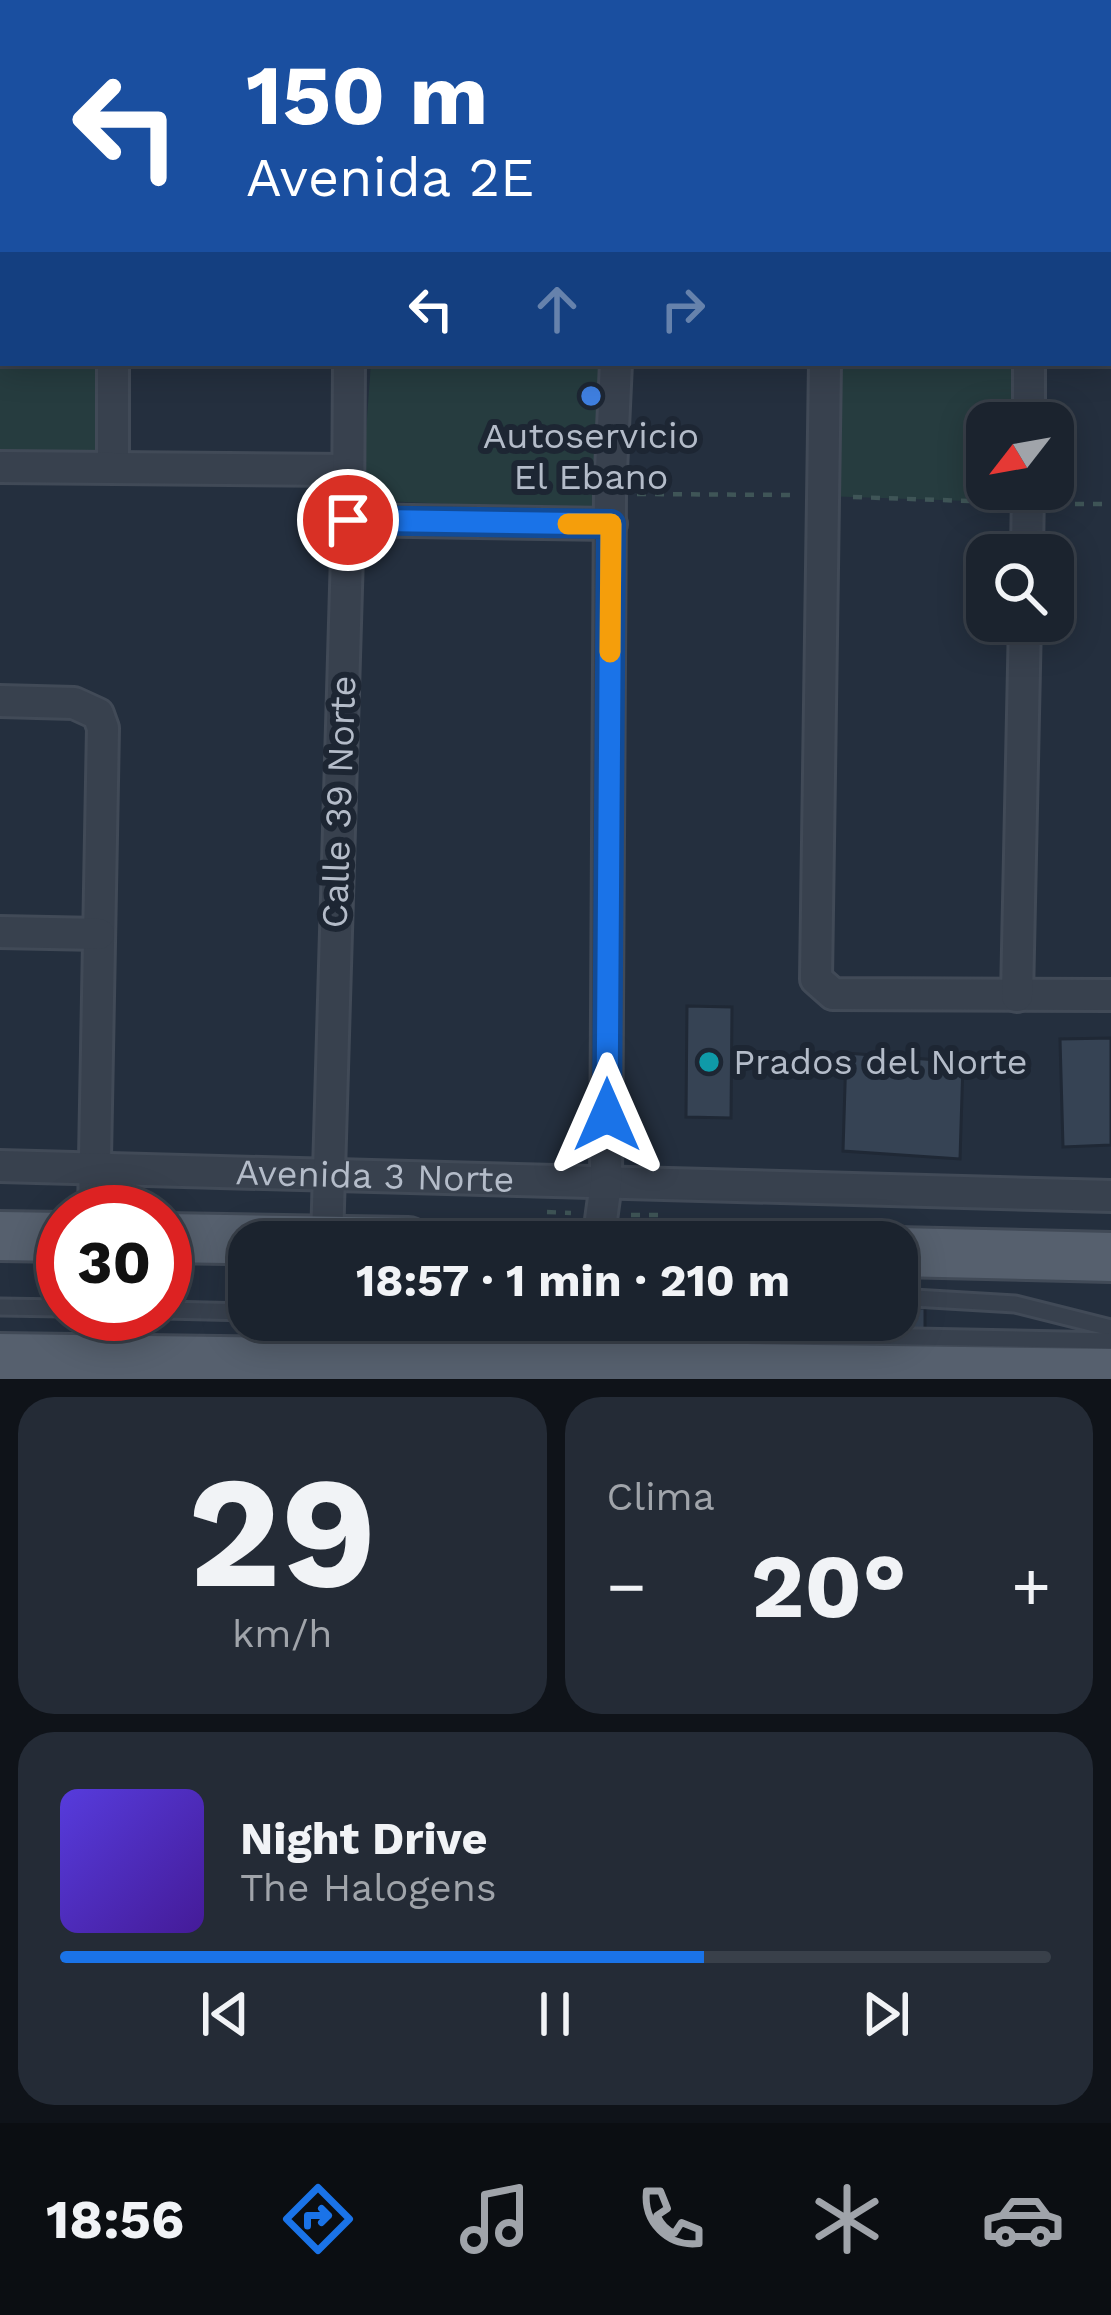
<!DOCTYPE html>
<html lang="es">
<head>
<meta charset="utf-8">
<style>
	:root { --surface:#1b232e; --page:#242b36; --text:#f1f3f6; --muted:#a0a4aa; --line:#39404a; --accent:#1a73e8 }
	body { margin:0; font-family:"Work Sans",sans-serif; background:var(--page); color:var(--text); height:100vh; display:flex; flex-direction:column; font-size:45px; white-space:nowrap }
	* { box-sizing:border-box; margin:0 }
	p { font-size:39px; color:var(--muted) }
	.icon { flex:none; width:66px; height:66px; fill:none; stroke:currentColor; stroke-width:2; stroke-linecap:round; stroke-linejoin:round }
	.map { position:relative; height:1379px; overflow:hidden }
	.details { display:flex; flex-direction:column; gap:18px; padding:18px; background:#0f1319; flex:1 }
	.details>* { flex:none }
	.hud { position:absolute; left:0px; top:0px; width:1113px; height:366px; box-shadow:0 6px 30px #0003,0 0 0 3px var(--line); background:#1a4fa0; color:#fff; overflow:hidden }
	.needle { width:78px; rotate:239deg }
	.fabs { position:absolute; left:966px; top:402px; display:grid; gap:24px }
	.fabs a { display:grid; place-items:center; width:108px; height:108px; border-radius:24px; background:var(--surface); box-shadow:0 6px 30px #0003,0 0 0 3px var(--line); font-size:60px }
	.speed { position:absolute; left:36px; top:1185px; display:flex; gap:24px; font-size:60px; font-weight:700; text-align:center }
	.speed>* { display:grid; place-content:center; width:156px; height:156px; border-radius:50%; background:var(--surface); box-shadow:0 6px 30px #0003,0 0 0 3px var(--line); line-height:1 }
	.speed .limit { border:18px solid #d22; background:#fff; color:#111 }
	.pin { position:absolute; display:grid; place-items:center; width:102px; height:102px; color:#fff; margin:-51px; border:6px solid #fff; border-radius:50%; box-shadow:0 3px 12px #0007 }
	.me { position:absolute; width:132px; margin:-66px; rotate:0deg; stroke-linejoin:round; filter:drop-shadow(0 0 9px #0008) }
	.turn { display:flex; align-items:center; gap:42px; height:252px; padding:0 48px; font-size:54px }
	.turn .icon { width:156px; height:156px; stroke-width:2.5 }
	.turn b { display:block; font-size:84px; line-height:102px }
	.lanes { display:flex; align-items:center; height:114px; padding:0 48px; background:#0003; justify-content:center; gap:60px; direction:ltr }
	.lanes .off { opacity:.35 }
	.big { font-size:90px; font-weight:700; line-height:1.1 }
	.details .card { flex:1; display:flex; flex-direction:column; justify-content:center; gap:18px; min-width:0; padding:0 42px; border-radius:36px; background:var(--page) }
	.details .dial { align-items:center; gap:0 }
	.dial b { font-size:156px; line-height:1 }
	.song { display:flex; align-items:center; gap:36px }
	.cover { width:144px; height:144px; border-radius:18px; background:linear-gradient(135deg,hsl(250 70% 55%),hsl(260 70% 35%)) }
	.played { height:12px; border-radius:6px; background:linear-gradient(90deg,var(--accent) 65%,var(--line) 65%) }
	.keys { display:flex; justify-content:space-around; direction:ltr }
	.heat { display:flex; justify-content:space-between; align-items:center; font-size:66px; direction:ltr }
	.details .tiles { flex:1; display:grid; gap:18px; grid-template-columns:1fr 1fr }
	.card:last-child { grid-column:span 2 }
	.trip { position:absolute; left:228px; top:1221px; width:690px; height:120px; border-radius:36px; background:var(--surface); box-shadow:0 6px 30px #0003,0 0 0 3px var(--line); font-weight:700; line-height:120px; text-align:center }
	.tab-bar { display:flex; height:192px; justify-content:space-around; align-items:center; background:#0b0e12; color:var(--muted) }
	.tab-bar .icon { width:84px; height:84px }
	.tab-bar .active { color:var(--accent) }
	.tab-bar b { font-size:54px; color:var(--text) }
	.map>svg:first-child { display:block }
	.green { fill:#263c3f }
	.building { fill:#364354; stroke:#1f2835; stroke-width:3 }
	.lines { fill:none; stroke-linecap:round; stroke-linejoin:round }
	.service-casing { stroke:#414a57; stroke-width:21 }
	.minor-casing { stroke:#414a57; stroke-width:36 }
	.primary-casing { stroke:#414a57; stroke-width:54 }
	.path { stroke:#3f5557; stroke-width:4.5; stroke-dasharray:9 9; stroke-linecap:butt }
	.service { stroke:#38414e; stroke-width:15 }
	.minor { stroke:#38414e; stroke-width:30 }
	.primary { stroke:#56606e; stroke-width:48 }
	.route-casing { stroke:#114b97; stroke-width:30 }
	.route { stroke:#1a73e8; stroke-width:21 }
	.slow { stroke:#f59e0b; stroke-width:21 }
	.shop-dot { fill:#3f7fe0; stroke:#1d2633; stroke-width:4.5 }
	.culture-dot { fill:#0f9aa8; stroke:#1d2633; stroke-width:4.5 }
	.labels { text-anchor:middle; dominant-baseline:central; stroke-width:12; stroke-linejoin:round; paint-order:stroke }
	.poi-label { font-size:36px; fill:#b4bcc9; stroke:#1d2633 }
	.street-label { font-size:36px; fill:#b4bcc9; stroke:#1d2633 }
</style>
</head>
<body>
<div class="map">
<svg width="1111" height="1379" viewBox="0 0 1111 1379">
	<rect width="100%" height="100%" fill="#242f3e"/>
	<g class="green">
		<polygon points="0,220 3,363 113,363 113,466 0,467"/>
		<polygon points="371,363 607,363 603,511 361,500"/>
		<polygon points="825,363 1029,363 1029,423 987,423 987,489 1028,489 1028,503 823,496"/>
	</g>
	<g class="building">
		<polygon points="687,1006 732,1007 731,1118 686,1117"/>
		<polygon points="1111,1038 1111,1145 1063,1147 1060,1039"/>
		<polygon points="846,1053 963,1062 960,1159 843,1151"/>
		<polygon points="897,1307 925,1308 925,1332 742,1327 742,1320 897,1320"/>
	</g>
	<g class="lines">
		<defs>
			<g id="service">
				<polyline points="897,1297 1015,1304 1111,1328"/>
				<polyline points="0,1307 63,1308"/>
				<polyline points="165,1310 249,1312"/>
				<polyline points="426,1320 567,1330 1111,1341"/>
			</g>
			<g id="minor">
				<polyline points="174,0 218,3"/>
				<polyline points="625,0 625,3"/>
				<polyline points="355,3 355,0"/>
				<polyline points="829,3 829,0"/>
				<polyline points="1034,3 1034,0"/>
				<polyline points="1110,129 1111,129"/>
				<polyline points="0,220 3,220"/>
				<polyline points="825,363 816,979 833,994 1111,995"/>
				<polyline points="1029,423 1029,363"/>
				<polyline points="113,466 113,363"/>
				<polyline points="0,467 347,470"/>
				<polyline points="348,520 611,524"/>
				<polyline points="1027,555 1028,489"/>
				<polyline points="0,701 74,703 98,714 103,728 94,1212"/>
				<polyline points="0,932 99,934"/>
				<polyline points="1017,996 1025,621"/>
				<path id="s1" d="M0,1166l1111,30"/>
				<polyline points="327,1241 348,520 349,363"/>
				<polyline points="598,1242 606,1183 610,493 616,363"/>
			</g>
			<g id="primary">
				<polyline points="0,1236 63,1237"/>
				<polyline points="165,1238 408,1242"/>
				<polyline points="897,1252 1111,1257"/>
				<polyline points="0,1358 1111,1373"/>
			</g>
		</defs>
		<use href="#service" class="service-casing"/>
		<use href="#minor" class="minor-casing"/>
		<use href="#primary" class="primary-casing"/>
		<g class="path">
			<polyline points="637,494 793,495"/>
			<polyline points="853,497 997,502"/>
			<polyline points="1057,504 1111,504"/>
			<polyline points="547,1212 571,1213"/>
			<polyline points="631,1215 667,1215"/>
		</g>
		<use href="#service" class="service"/>
		<use href="#minor" class="minor"/>
		<use href="#primary" class="primary"/>
	</g>
	<g class="lines">
		<defs>
			<polyline id="route" points="348,520 611,524 607,1115"/>
		</defs>
		<use href="#route" class="route-casing"/>
		<use href="#route" class="route"/>
		<polyline class="slow" points="568,524 611,524 610,652"/>
	</g>
	<circle class="shop-dot" cx="591" cy="396" r="12"/>
	<circle class="culture-dot" cx="709" cy="1062" r="12"/>
	<g class="labels">
		<g class="poi-label">
			<text x="591" y="436">Autoservicio<tspan x="591" dy="41">El Ebano</tspan></text>
			<text x="733" y="1062" text-anchor="start">Prados del Norte</text>
		</g>
		<g class="street-label">
			<text transform="translate(339 802) rotate(-88)">Calle 39 Norte</text>
			<text stroke="none"><textPath href="#s1" startOffset="375">Avenida 3 Norte</textPath></text>
		</g>
	</g>
</svg>
<div class="fabs">
<a><svg class="needle" viewBox="-14 -14 28 28"><path d="M0-13l5 13h-10z" fill="#e53935"/><path d="M0 13l5-13h-10z" fill="#a0a4aa"/></svg></a>
<a><svg class="icon" aria-label="search" viewBox="0 0 24 24"><circle cx="10" cy="10" r="6"/><path d="M15 15l6 6"/></svg></a>
</div>
<div class="speed"><div class="limit">30</div></div>
<div class="pin" style="left:348px;top:520px;background:#d93025"><svg class="icon" aria-label="arrive" viewBox="0 0 24 24"><path d="M6 21V4h12l-3 4 3 4H6"/></svg></div>
<svg class="me" style="left:607px;top:1115px" viewBox="-20 -20 40 40"><path d="M0-17L14 15 0 8-14 15z" fill="#1a73e8" stroke="#fff" stroke-width="4"/></svg>
<div class="trip">18:57 · 1 min · 210 m</div>
<div class="hud">
<div class="turn"><svg class="icon" aria-label="left" viewBox="0 0 24 24"><path d="M17 20v-9H6M10 6l-5 5 5 5"/></svg><div><b>150 m</b>Avenida 2E</div></div>
<div class="lanes"><svg class="icon" aria-label="left" viewBox="0 0 24 24"><path d="M17 20v-9H6M10 6l-5 5 5 5"/></svg><svg class="icon off" aria-label="ahead" viewBox="0 0 24 24"><path d="M12 20V5M6 11l6-6 6 6"/></svg><svg class="icon off" aria-label="right" viewBox="0 0 24 24"><path d="M7 20v-9h11M14 6l5 5-5 5"/></svg></div>
</div>
</div>
<section class="details">
<div class="tiles">
<div class="card dial"><b>29</b><p>km/h</p></div>
<div class="card"><p>Clima</p>
<div class="heat"><a>−</a><b class="big">20°</b><a>+</a></div>
</div>
<div class="card">
<div class="song"><i class="cover"></i><div><b>Night Drive</b><p>The Halogens</p></div></div>
<div class="played"></div>
<div class="keys"><svg class="icon" aria-label="previous" viewBox="0 0 24 24"><path d="M18 5L8 12l10 7zM5 5v14"/></svg><svg class="icon" aria-label="pause" viewBox="0 0 24 24"><path d="M8 5v14M16 5v14"/></svg><svg class="icon" aria-label="next" viewBox="0 0 24 24"><path d="M6 5l10 7-10 7zM19 5v14"/></svg></div>
</div>
</div>
</section>
<nav class="tab-bar">
<b>18:56</b>
<svg class="icon active" aria-label="directions" viewBox="0 0 24 24"><path d="M12 3l9 9-9 9-9-9zM9 14v-3h6M13 9l2 2-2 2"/></svg>
<svg class="icon" aria-label="music" viewBox="0 0 24 24"><path d="M9 18V5l10-2v13"/><circle cx="6" cy="18" r="3"/><circle cx="16" cy="16" r="3"/></svg>
<svg class="icon" aria-label="phone" viewBox="0 0 24 24"><path d="M5 4h4l2 5-3 2q2 4 5 5l2-3 5 2v4C11 20 4 13 5 4z"/></svg>
<svg class="icon" aria-label="climate" viewBox="0 0 24 24"><path d="M12 3v18M4 7l16 10M4 17L20 7"/></svg>
<svg class="icon" aria-label="car" viewBox="0 0 24 24"><path d="M5 17H2v-5l4-1 3-4h7l3 4 3 1v5h-3M9 17h6M6 11h13"/><circle cx="7" cy="17" r="2"/><circle cx="17" cy="17" r="2"/></svg>
</nav>
</body>
</html>
